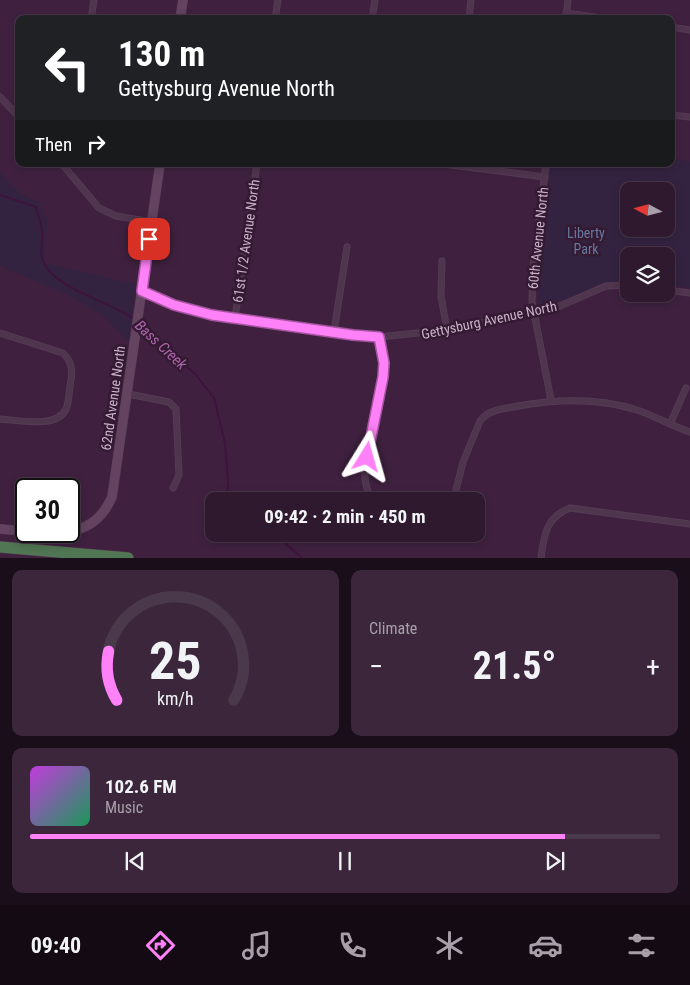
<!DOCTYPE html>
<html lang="en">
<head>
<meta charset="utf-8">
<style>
	:root { --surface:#2f192f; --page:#3b263b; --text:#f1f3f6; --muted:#a7a0aa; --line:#4a384b; --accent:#ff81f8 }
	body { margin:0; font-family:"Roboto Condensed",sans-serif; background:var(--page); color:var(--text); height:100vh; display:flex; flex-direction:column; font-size:19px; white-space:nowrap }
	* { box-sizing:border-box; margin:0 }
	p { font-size:16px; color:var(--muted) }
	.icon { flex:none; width:28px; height:28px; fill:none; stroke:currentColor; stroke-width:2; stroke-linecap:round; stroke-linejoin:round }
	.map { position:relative; height:558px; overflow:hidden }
	.details { display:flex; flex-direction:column; gap:12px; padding:12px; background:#1a0e1a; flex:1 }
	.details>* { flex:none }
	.guide { position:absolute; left:15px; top:15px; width:660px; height:152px; border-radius:10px; box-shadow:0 2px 8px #0003,0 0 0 1px var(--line); background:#202124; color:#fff; overflow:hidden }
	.needle { width:32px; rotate:277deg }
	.buttons { position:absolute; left:620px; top:182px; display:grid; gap:10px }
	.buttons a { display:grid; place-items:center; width:55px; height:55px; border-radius:10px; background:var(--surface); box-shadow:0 2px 8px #0003,0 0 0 1px var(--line); font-size:25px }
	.speed { position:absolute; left:15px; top:478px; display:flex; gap:10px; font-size:25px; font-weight:700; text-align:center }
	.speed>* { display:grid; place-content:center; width:65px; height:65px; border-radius:50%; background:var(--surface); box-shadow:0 2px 8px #0003,0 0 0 1px var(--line); line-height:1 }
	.speed .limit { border:2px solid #111; border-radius:8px; background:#fff; color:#111 }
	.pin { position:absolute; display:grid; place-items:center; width:42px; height:42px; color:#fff; margin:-21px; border-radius:10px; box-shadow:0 2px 8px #0006 }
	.me { position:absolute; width:55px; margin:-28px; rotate:8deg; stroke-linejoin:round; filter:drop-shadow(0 0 4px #0008) }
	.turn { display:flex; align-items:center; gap:18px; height:105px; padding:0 20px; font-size:22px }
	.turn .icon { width:65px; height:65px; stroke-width:2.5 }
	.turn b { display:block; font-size:35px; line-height:42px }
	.then { display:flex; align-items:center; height:48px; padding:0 20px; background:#0003; gap:10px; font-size:19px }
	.big { font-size:38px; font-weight:700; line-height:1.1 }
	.details .widget { flex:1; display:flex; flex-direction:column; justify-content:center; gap:8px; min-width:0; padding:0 18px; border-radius:10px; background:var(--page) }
	.details .dial { align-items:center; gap:0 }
	.dial svg { height:130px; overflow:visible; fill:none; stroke:var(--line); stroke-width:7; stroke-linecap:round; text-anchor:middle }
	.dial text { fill:var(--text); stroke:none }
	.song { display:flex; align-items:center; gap:15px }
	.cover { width:60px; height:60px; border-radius:8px; background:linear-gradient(135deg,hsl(290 70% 55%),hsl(150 70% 35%)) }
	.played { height:5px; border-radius:2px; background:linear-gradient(90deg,var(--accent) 85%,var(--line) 85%) }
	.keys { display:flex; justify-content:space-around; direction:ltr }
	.heat { display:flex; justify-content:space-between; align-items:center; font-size:28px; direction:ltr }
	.details .tiles { flex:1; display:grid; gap:12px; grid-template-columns:1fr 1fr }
	.widget:last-child { grid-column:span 2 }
	.trip { position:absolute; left:205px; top:492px; width:280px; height:50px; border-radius:10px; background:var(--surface); box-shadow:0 2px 8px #0003,0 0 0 1px var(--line); font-weight:700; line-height:50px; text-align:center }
	.tab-bar { display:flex; height:80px; justify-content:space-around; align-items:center; background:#130a13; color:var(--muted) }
	.tab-bar .icon { width:35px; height:35px }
	.tab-bar .active { color:var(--accent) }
	.tab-bar b { font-size:22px; color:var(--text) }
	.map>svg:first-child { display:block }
	.green { fill:#342340; fill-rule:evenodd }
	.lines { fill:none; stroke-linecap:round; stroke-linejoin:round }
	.stream { stroke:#3e133d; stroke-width:2 }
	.street-casing { stroke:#583e57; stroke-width:7 }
	.secondary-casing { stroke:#583e57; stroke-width:10 }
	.highway-casing { stroke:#573d56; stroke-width:12 }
	.street { stroke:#4f354e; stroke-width:5.5 }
	.secondary { stroke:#634360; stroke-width:9 }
	.highway { stroke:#517653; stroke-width:11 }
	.route-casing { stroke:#a654a1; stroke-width:12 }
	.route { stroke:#ff81f8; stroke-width:9 }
	.labels { text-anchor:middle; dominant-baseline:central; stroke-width:5; stroke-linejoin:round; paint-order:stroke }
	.park-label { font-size:14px; fill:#66789e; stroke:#341a33 }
	.street-label { font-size:14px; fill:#cab1c9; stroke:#341a33 }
	.water-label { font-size:15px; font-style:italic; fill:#ad66ac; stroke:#341a33 }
</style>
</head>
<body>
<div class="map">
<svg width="690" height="558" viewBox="0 0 690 558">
	<rect width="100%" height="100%" fill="#3f213f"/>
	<g class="green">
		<path d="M671,159l19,2v127l-24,-3v-29h-37v24l-26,3 -32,15 -33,8v-43l13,-99h120zM629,191h37v38h-37z"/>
		<polygon points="0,172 20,193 39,202 47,222 44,263 136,284 129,342 103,316 72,297 0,266"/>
	</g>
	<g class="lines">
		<g class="stream">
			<path d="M0,195l36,12c2,9 6,18 6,27 1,8 -2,16 0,24 8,30 68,43 92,61"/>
			<polyline points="140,324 196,375 214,398 225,443 228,481 227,501"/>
			<polyline points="249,534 270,536 284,542 302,558"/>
		</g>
		<defs>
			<g id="street">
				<polyline points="566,13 608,19"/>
				<polyline points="91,19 94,0"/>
				<polyline points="275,19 278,0"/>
				<polyline points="372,19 375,0"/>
				<polyline points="469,19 471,0"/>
				<polyline points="566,19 568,0"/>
				<polyline points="671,27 690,30"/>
				<polyline points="0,97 19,117"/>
				<polyline points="671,115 690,117"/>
				<polyline points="62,164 99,208 116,216 152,222"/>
				<polyline points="443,164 545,177"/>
				<polyline points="546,164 533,269 532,302 551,400"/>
				<polyline points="442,261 441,296 447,330"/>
				<polyline points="666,290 690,293"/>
				<polyline points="141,291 174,305 212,315 379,337 447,330 560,306 606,286 629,285"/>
				<polyline points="235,318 257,164"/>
				<polyline points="334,332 347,247"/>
				<path d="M0,333l63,20c10,10 10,20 7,33 -1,7 -1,16 -4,23 -9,20 -48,11 -66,10"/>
				<polyline points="128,394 169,402 176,409 179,475 173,488"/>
				<polyline points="670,424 686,388"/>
				<path d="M375,501c-26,-22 5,-93 8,-122 2,-15 -1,-28 -4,-42"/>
				<path d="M451,501l3,-3 9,-36 17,-41c9,-12 24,-12 38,-15 39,-7 81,-8 119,4 18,6 35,16 53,22"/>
				<path d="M541,558c3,-23 5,-41 29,-50l120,16"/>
			</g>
			<g id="secondary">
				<polyline points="180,19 183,0"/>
				<polyline points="0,529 26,531"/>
				<path d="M31,531c36,3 65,3 81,-34l48,-333"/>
			</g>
			<polyline id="highway" points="0,547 128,558"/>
		</defs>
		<use href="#street" class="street-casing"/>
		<use href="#secondary" class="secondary-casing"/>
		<use href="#highway" class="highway-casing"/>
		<use href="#street" class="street"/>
		<use href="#secondary" class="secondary"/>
		<use href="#highway" class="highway"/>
	</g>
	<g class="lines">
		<defs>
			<polyline id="route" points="149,239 142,291 174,305 212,315 353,335 379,337 384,363 383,377 367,457"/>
		</defs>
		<use href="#route" class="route-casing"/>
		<use href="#route" class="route"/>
	</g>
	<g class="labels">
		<g class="park-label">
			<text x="586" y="233">Liberty<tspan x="586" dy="16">Park</tspan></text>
		</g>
		<g class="street-label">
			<text transform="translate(538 238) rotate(-84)">60th Avenue North</text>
			<text transform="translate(246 241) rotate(-82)">61st 1/2 Avenue North</text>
			<text transform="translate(489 320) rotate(-12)">Gettysburg Avenue North</text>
			<text transform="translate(113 398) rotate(-82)">62nd Avenue North</text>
		</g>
		<g class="water-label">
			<text transform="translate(161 345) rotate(43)">Bass Creek</text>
		</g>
	</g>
</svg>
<div class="buttons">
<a><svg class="needle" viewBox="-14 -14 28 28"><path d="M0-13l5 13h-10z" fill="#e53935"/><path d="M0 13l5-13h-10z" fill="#a7a0aa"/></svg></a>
<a><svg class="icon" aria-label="layers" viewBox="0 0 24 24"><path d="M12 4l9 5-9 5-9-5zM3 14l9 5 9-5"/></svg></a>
</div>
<div class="speed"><div class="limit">30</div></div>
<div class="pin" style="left:149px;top:239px;background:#d93025"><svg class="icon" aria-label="arrive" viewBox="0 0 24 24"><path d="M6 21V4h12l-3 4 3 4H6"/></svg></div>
<svg class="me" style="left:367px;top:457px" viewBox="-20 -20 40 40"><path d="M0-17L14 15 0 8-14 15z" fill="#ff81f8" stroke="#fff" stroke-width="4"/></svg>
<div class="trip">09:42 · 2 min · 450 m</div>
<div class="guide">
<div class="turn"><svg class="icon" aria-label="left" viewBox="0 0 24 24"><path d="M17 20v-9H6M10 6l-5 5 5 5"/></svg><div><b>130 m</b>Gettysburg Avenue North</div></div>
<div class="then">Then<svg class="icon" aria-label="right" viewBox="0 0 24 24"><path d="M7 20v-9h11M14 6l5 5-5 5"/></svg></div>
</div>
</div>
<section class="details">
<div class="tiles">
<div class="widget dial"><svg viewBox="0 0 100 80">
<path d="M14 69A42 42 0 1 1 86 69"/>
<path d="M14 69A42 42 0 0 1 9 39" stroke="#ff81f8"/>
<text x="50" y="56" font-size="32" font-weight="700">25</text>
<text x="50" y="72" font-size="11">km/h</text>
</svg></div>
<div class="widget"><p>Climate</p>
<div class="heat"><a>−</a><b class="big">21.5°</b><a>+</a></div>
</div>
<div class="widget">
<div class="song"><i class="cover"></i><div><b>102.6 FM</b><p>Music</p></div></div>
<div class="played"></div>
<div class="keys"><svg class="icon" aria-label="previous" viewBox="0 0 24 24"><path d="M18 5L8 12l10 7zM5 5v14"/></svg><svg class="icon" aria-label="pause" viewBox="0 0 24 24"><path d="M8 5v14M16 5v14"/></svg><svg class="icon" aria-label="next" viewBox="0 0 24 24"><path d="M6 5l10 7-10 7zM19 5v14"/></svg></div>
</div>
</div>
</section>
<nav class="tab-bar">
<b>09:40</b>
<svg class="icon active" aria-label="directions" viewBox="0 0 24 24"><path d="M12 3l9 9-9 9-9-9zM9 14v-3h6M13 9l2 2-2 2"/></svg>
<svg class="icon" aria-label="music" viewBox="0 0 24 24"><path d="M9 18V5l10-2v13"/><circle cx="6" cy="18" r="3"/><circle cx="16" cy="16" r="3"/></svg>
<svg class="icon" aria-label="phone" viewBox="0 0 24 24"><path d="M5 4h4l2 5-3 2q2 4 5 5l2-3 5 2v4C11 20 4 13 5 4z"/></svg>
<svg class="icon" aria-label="climate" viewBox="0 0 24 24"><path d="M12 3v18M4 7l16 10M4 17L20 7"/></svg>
<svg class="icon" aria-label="car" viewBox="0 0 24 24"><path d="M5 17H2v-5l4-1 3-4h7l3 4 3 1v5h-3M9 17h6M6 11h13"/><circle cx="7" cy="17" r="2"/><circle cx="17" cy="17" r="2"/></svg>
<svg class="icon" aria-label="filters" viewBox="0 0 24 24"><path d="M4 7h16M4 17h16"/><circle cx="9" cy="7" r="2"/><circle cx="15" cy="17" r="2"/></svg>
</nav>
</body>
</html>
